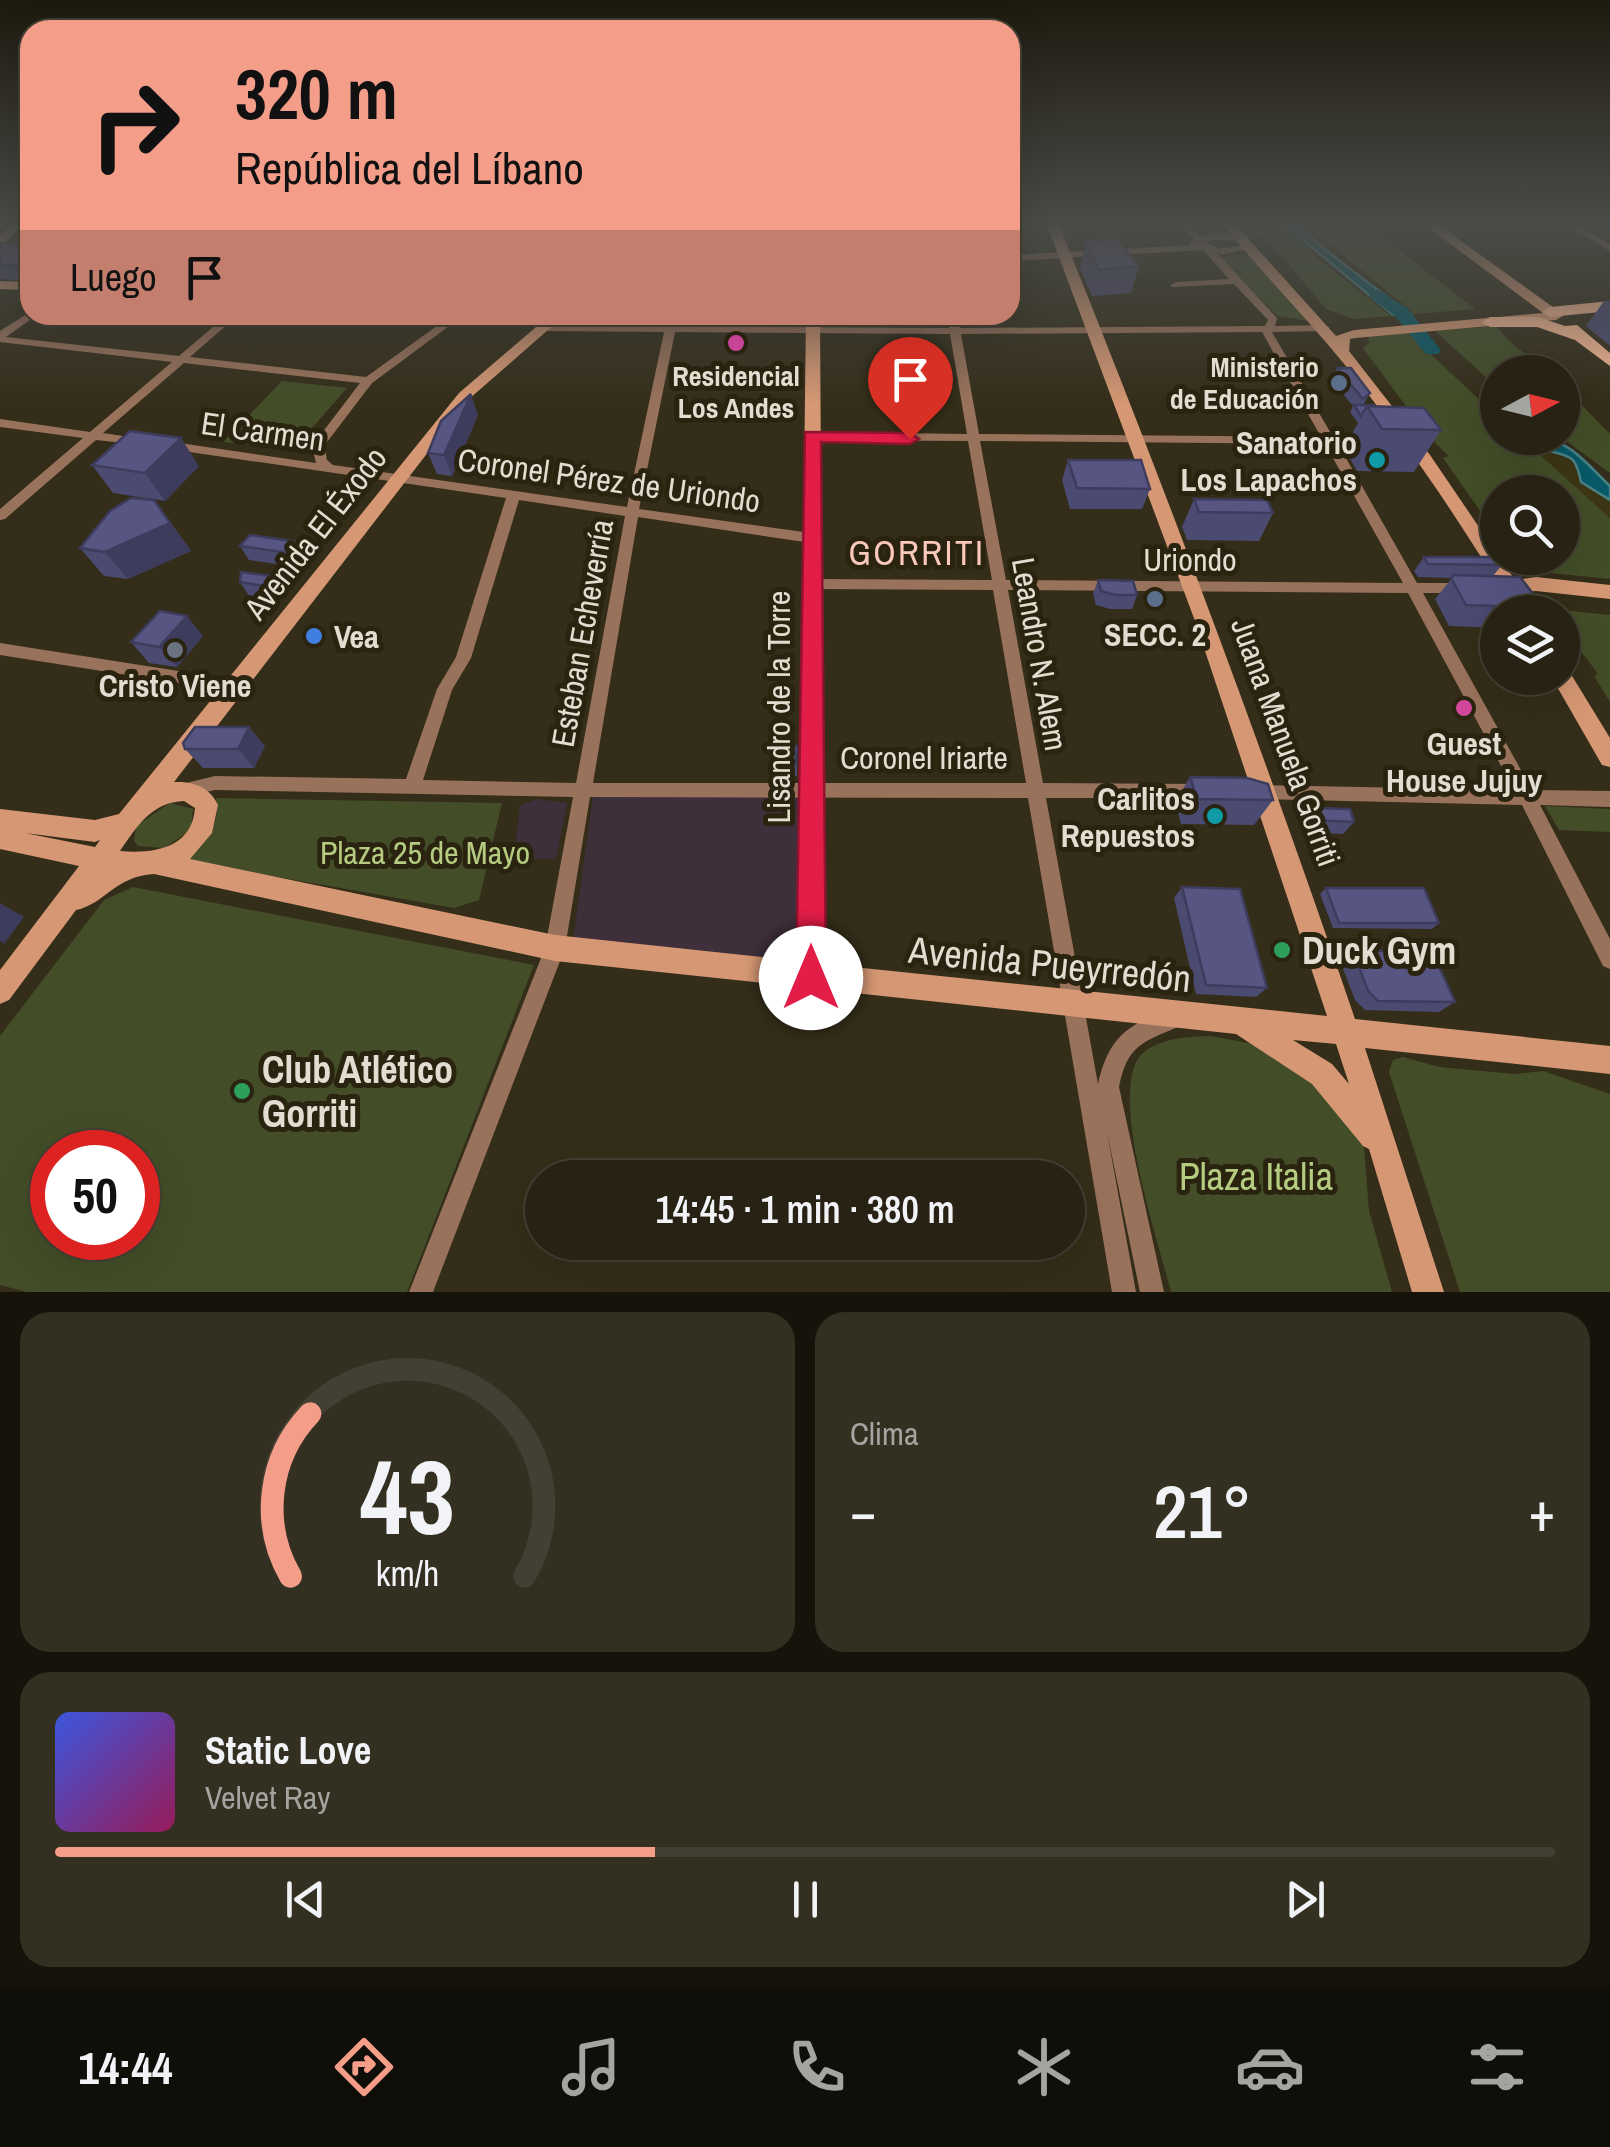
<!DOCTYPE html>
<html lang="es">
<head>
<meta charset="utf-8">
<style>
	:root { --surface:#272213; --page:#332f21; --text:#f1f3f6; --muted:#a4a4a0; --line:#433f33; --accent:#f49e8a }
	body { margin:0; font-family:"Archivo Narrow",sans-serif; background:var(--page); color:var(--text); height:100vh; display:flex; flex-direction:column; font-size:38px; white-space:nowrap }
	* { box-sizing:border-box; margin:0 }
	p { font-size:32px; color:var(--muted) }
	.icon { flex:none; width:55px; height:55px; fill:none; stroke:currentColor; stroke-width:2; stroke-linecap:round; stroke-linejoin:round }
	.map { position:relative; height:1292px; overflow:hidden }
	.sheet { display:flex; flex-direction:column; gap:20px; padding:20px; background:#15130a; flex:1 }
	.sheet>* { flex:none }
	.guide { position:absolute; left:20px; top:20px; width:1000px; height:305px; border-radius:30px; box-shadow:0 10px 40px #0002,0 0 0 2px var(--line); background:#f49e8a; color:#111; overflow:hidden }
	.needle { width:65px; rotate:83deg }
	.tools { position:absolute; left:1480px; top:355px; display:grid; gap:20px }
	.tools a { display:grid; place-items:center; width:100px; height:100px; border-radius:50%; background:var(--surface); box-shadow:0 10px 40px #0002,0 0 0 2px var(--line); font-size:50px }
	.speed { position:absolute; left:30px; top:1130px; display:flex; gap:20px; font-size:50px; font-weight:700; text-align:center }
	.speed>* { display:grid; place-content:center; width:130px; height:130px; border-radius:50%; background:var(--surface); box-shadow:0 10px 40px #0002,0 0 0 2px var(--line); line-height:1 }
	.speed .limit { border:15px solid #d22; background:#fff; color:#111 }
	.pin { position:absolute; display:grid; place-items:center; width:85px; height:85px; color:#fff; margin:-102px -42px; border-radius:50% 50% 50% 0; rotate:-45deg; box-shadow:0 0 10px #0007 }
	.pin .icon { rotate:45deg }
	.me { position:absolute; width:110px; margin:-55px; rotate:0deg; stroke-linejoin:round; filter:drop-shadow(0 0 8px #0008) }
	.turn { display:flex; align-items:center; gap:35px; height:210px; padding:0 50px; font-size:45px }
	.turn .icon { width:130px; height:130px; stroke-width:2.5 }
	.turn b { display:block; font-size:70px; line-height:85px }
	.then { display:flex; align-items:center; height:95px; padding:0 50px; background:#0003; gap:20px; font-size:38px }
	.big { font-size:75px; font-weight:600; line-height:1.1 }
	.sheet .card { flex:1; display:flex; flex-direction:column; justify-content:center; gap:15px; min-width:0; padding:0 35px; border-radius:30px; background:var(--page) }
	.sheet .dial { align-items:center; gap:0 }
	.dial svg { height:260px; overflow:visible; fill:none; stroke:var(--line); stroke-width:7; stroke-linecap:round; text-anchor:middle }
	.dial text { fill:var(--text); stroke:none }
	.song { display:flex; align-items:center; gap:30px }
	.cover { width:120px; height:120px; border-radius:15px; background:linear-gradient(135deg,hsl(230 70% 55%),hsl(330 70% 35%)) }
	.played { height:10px; border-radius:5px; background:linear-gradient(90deg,var(--accent) 40%,var(--line) 40%) }
	.keys { display:flex; justify-content:space-around; direction:ltr }
	.heat { display:flex; justify-content:space-between; align-items:center; font-size:55px; direction:ltr }
	.sheet .tiles { flex:1; display:grid; gap:20px; grid-template-columns:1fr 1fr }
	.card:last-child { grid-column:span 2 }
	.trip { position:absolute; left:525px; top:1160px; width:560px; height:100px; border-radius:50px; background:var(--surface); box-shadow:0 10px 40px #0002,0 0 0 2px var(--line); font-weight:600; line-height:100px; text-align:center }
	.tab-bar { display:flex; height:160px; justify-content:space-around; align-items:center; background:#100e08; color:var(--muted) }
	.tab-bar .icon { width:70px; height:70px }
	.tab-bar .current { color:var(--accent) }
	.tab-bar b { font-size:45px; color:var(--text) }
	.map>svg:first-child { display:block }
	.education { fill:#3f2f3b }
	.green { fill:#434e28; fill-rule:evenodd }
	.sand { fill:#3d3514 }
	.water { fill:#085967; stroke:#498186; stroke-width:2.5 }
	.lines { fill:none; stroke-linecap:round; stroke-linejoin:round }
	.river { fill:#085967; fill-rule:evenodd }
	.street { fill:#99725b; fill-rule:evenodd }
	.secondary { fill:#d69874; fill-rule:evenodd }
	.primary { fill:#fbba95; fill-rule:evenodd }
	.wall { fill:#4b4a71 }
	.shaded-wall { fill:#3d3c5c }
	.building { fill:#575683; stroke:#3d3c5c; stroke-width:2.5 }
	.route { fill:#e11d48; stroke:#92132f; stroke-width:2.5 }
	.hotel-dot { fill:#d1479c; stroke:#2a230f; stroke-width:4 }
	.service-dot { fill:#5c6f8a; stroke:#2a230f; stroke-width:4 }
	.culture-dot { fill:#0f9aa8; stroke:#2a230f; stroke-width:4 }
	.shop-dot { fill:#3f7fe0; stroke:#2a230f; stroke-width:4 }
	.worship-dot { fill:#6b7280; stroke:#2a230f; stroke-width:4 }
	.leisure-dot { fill:#2e9e5b; stroke:#2a230f; stroke-width:4 }
	.labels { text-anchor:middle; dominant-baseline:central; stroke-width:10; stroke-linejoin:round; paint-order:stroke }
	.far-poi-label { font-size:28px; font-weight:bold; fill:#e1ddd0; stroke:#2a230f; text-anchor:end }
	.street-label { font-size:32px; fill:#e1ddd0; stroke:#2a230f }
	.poi-label { font-size:32px; font-weight:bold; fill:#e1ddd0; stroke:#2a230f }
	.park-label { font-size:32px; fill:#b4cb80; stroke:#2a230f }
	.neighbourhood-label { font-size:35px; letter-spacing:2.5px; fill:#fbc8bc; stroke:#2a230f }
	.near-poi-label { font-size:38px; font-weight:bold; fill:#e1ddd0; stroke:#2a230f; text-anchor:start }
	.near-street-label { font-size:38px; fill:#e1ddd0; stroke:#2a230f }
	.near-park-label { font-size:38px; fill:#b4cb80; stroke:#2a230f }
</style>
</head>
<body>
<div class="map">
<svg width="1610" height="1292" viewBox="0 0 1610 1292">
	<rect width="100%" height="100%" fill="#342d19"/>
	<g class="education">
		<polygon points="593,797 802,797 802,962 573,940"/>
		<polygon points="537,799 567,803 556,859 514,859 520,805"/>
	</g>
	<g class="green">
		<polygon points="1247,225 1285,225 1321,261 1391,316 1354,319 1326,309 1273,246"/>
		<polygon points="1306,225 1367,225 1475,309 1415,314"/>
		<polygon points="1234,254 1251,256 1308,321 1278,316 1220,258"/>
		<path d="M1497,326c8,15 32,30 51,46h-50l-1,15 -62,-56z"/>
		<polygon points="1408,333 1497,416 1498,438 1522,438 1610,518 1610,579 1521,570 1513,558 1562,558 1562,492 1498,492 1497,535 1443,458 1449,456 1428,436 1363,348 1369,343 1368,336"/>
		<polygon points="282,381 347,388 293,450 223,442"/>
		<polygon points="1563,386 1610,434 1610,473 1562,438"/>
		<polygon points="1560,610 1610,615 1610,702 1594,676 1598,674 1569,635 1578,633"/>
		<path d="M216,798l286,5 -23,97 -25,8 -273,-48c21,-18 41,-32 35,-62z"/>
		<polygon points="170,803 193,809 191,830 164,848 138,846 134,841 136,826"/>
		<polygon points="1545,806 1610,809 1610,832 1559,830"/>
		<path d="M133,887l401,78 -127,327h-380l-27,-7v-249l104,-136zM138,1152v86h-86v-86z"/>
		<path d="M1211,1036l48,9 33,15 65,67 7,20 5,64 23,81h-221c-11,-46 -67,-208 -27,-240 20,-15 44,-15 67,-16z"/>
		<polygon points="1403,1057 1439,1067 1514,1074 1543,1071 1610,1094 1610,1292 1460,1292 1389,1072 1393,1060"/>
	</g>
	<polygon class="sand" points="1522,438 1537,438 1543,449 1579,464 1581,482 1610,500 1610,518"/>
	<g class="water">
		<path d="M1285,225h15c6,13 94,77 111,89l-18,1z"/>
		<path d="M1537,438c30,-1 52,28 73,48v14l-29,-18c-6,-29 -10,-24 -38,-33z"/>
	</g>
	<g class="lines">
		<polygon class="river" points="1377,289 1407,308 1441,350 1438,354 1426,354 1395,316 1371,298 1369,294"/>
		<g class="street">
			<path d="M1181,225h9l11,12c14,-5 33,-5 46,1 -12,6 -28,-1 -41,4 15,12 30,2 47,2v4l-31,7 -5,-2 60,65 -2,8 50,-1 5,3 -5,3 -53,1 61,105h35l6,4 -6,4 -30,-1 79,139h44l7,5 -7,5h-38l109,197 78,1v16l-70,-2 70,134v30l-7,-3 -81,-161 -263,-6 -6,-2 -3,-5 3,-5 6,-2 255,5 -106,-197 -400,-3 35,193 158,1 6,2 3,5 -3,5 -6,2h-155l52,286c10,-45 29,-61 73,-74l7,3 3,7 -3,7c-36,15 -51,19 -59,60l45,205h-24l-33,-160 29,160h-24l-84,-494 -438,-1 -25,151 -132,344h-24l136,-344 28,-151 -358,-7 -35,8 -6,-2 -3,-5 3,-5 41,-10 191,3 31,-90 19,-32 50,-159 -344,-50 -2,-3 6,-4 150,22 -4,-17 48,-63 -176,-20 -81,70 40,6v6l-47,-5 -91,79 -5,1v-11l83,-71 -83,-11v-8l90,13 82,-70 -172,-20v-11l30,-19v3h5l-1,2 -28,20 173,19 48,-41h11l-48,42 176,20 86,-62h12l-92,68 -48,63 3,14 6,5 294,42 37,-175 -122,-1 -4,-1v-4l411,2 -2,-13h10l3,13 305,-2 3,-6 -34,-36 -62,3 -1,-2 5,-3 53,-3 -26,-29 -193,11v-6l181,-10 -2,-2 5,-3zM675,332l275,2 17,100 -155,-2 -6,4 6,4 156,1 24,139 -182,-1 -7,5 7,5 183,1 33,193h-433l45,-266 173,26 7,-5 -7,-5 -172,-24zM1262,332l59,105 -342,-3 -18,-100zM980,441l345,3 78,139 -397,-3zM519,500l106,16 -49,267 -153,-3 29,-90 19,-32z"/>
			<path d="M1431,225h30c-7,5 -25,7 -32,2z"/>
			<polygon points="1567,225 1578,225 1610,244 1610,251"/>
			<polygon points="0,643 236,680 242,682 244,686 242,690 236,692 0,655"/>
		</g>
		<g class="secondary">
			<polygon points="10,225 22,225 0,248 0,236"/>
			<path d="M1047,225h12c106,262 205,527 296,794l255,27v28l-245,-26 79,244h-32l-43,-143 -6,-3 -51,-62 -76,-50 -419,-45 -6,2 -9,-4 -247,-26 -401,-87c-39,2 -49,30 -78,36l-67,90 -9,4v-34l79,-104 -79,-17v-40l95,11 24,-6 340,-421 91,-78h15l-96,84 -295,383c19,-1 36,5 44,23l-6,28 -22,26 365,76 243,26 8,-646h14l4,649 503,52 -132,-395zM184,801l11,7c-3,41 -43,46 -75,43 17,-25 32,-49 64,-50zM25,833l70,9 5,-2 -5,7zM1293,1040l43,4 13,40 -17,-20z"/>
			<path d="M1223,225h13l100,111 18,-6 189,-17 -118,-88h14l122,88 2,3 -7,4 -201,18 -5,1 -1,12 81,104 85,125 21,-3 74,8v14l-74,-8 -13,1 12,20h-20c-52,-86 -107,-169 -170,-247 -39,-48 -83,-92 -122,-140z"/>
			<polygon points="0,281 30,282 30,290 0,289"/>
			<polygon points="1562,669 1569,671 1610,738 1610,767 1602,765 1552,678 1562,678"/>
		</g>
		<g class="primary">
			<polygon points="1610,301 1610,311 1550,317 1542,312 1550,307"/>
			<polygon points="1538,317 1565,326 1577,325 1610,353 1610,366 1575,340 1537,327 1490,327 1482,322 1490,317"/>
		</g>
	</g>
	<g class="wall">
		<polygon points="30,239 30,281 0,279 0,243 20,244"/>
		<polygon points="1086,241 1139,266 1131,293 1092,296 1080,268"/>
		<polygon points="1604,301 1610,301 1610,346 1586,326"/>
		<polygon points="1337,368 1370,393 1363,405 1375,406 1441,430 1414,472 1357,471 1344,448 1358,423 1350,412 1353,406 1331,379"/>
		<polygon points="478,415 452,476 437,474 428,453"/>
		<polygon points="1068,460 1150,489 1142,509 1070,509 1062,480"/>
		<polygon points="92,465 199,466 165,501 113,493"/>
		<polygon points="1194,499 1273,513 1259,541 1187,540 1182,527"/>
		<polygon points="154,500 191,551 128,579 104,576 80,548"/>
		<polygon points="240,546 313,557 305,568 249,560"/>
		<polygon points="1424,557 1502,565 1493,576 1544,608 1540,612 1498,612 1498,628 1449,626 1435,599 1452,578 1418,577 1414,571"/>
		<polygon points="279,577 287,591 279,601 249,596 240,582"/>
		<polygon points="1098,580 1137,595 1132,609 1110,609 1096,605 1093,594"/>
		<polygon points="203,636 177,667 149,663 131,642"/>
		<polygon points="249,727 265,746 254,768 203,768 185,749"/>
		<polygon points="797,746 797,776 774,778 773,765"/>
		<polygon points="1190,777 1273,800 1254,825 1181,824 1175,802"/>
		<polygon points="1309,808 1354,822 1343,834 1303,832 1299,821"/>
		<polygon points="1182,887 1267,988 1256,997 1196,994 1174,898"/>
		<polygon points="1326,888 1439,923 1432,929 1333,928 1320,894"/>
		<polygon points="1353,951 1455,1002 1439,1012 1365,1010 1355,1000 1340,961"/>
	</g>
	<g class="shaded-wall">
		<polygon points="471,394 478,415 452,476 444,455"/>
		<polygon points="181,438 199,466 165,501 145,473"/>
		<polygon points="170,523 191,551 128,579 105,552"/>
		<polygon points="305,543 313,557 305,568 296,554"/>
		<polygon points="279,577 287,591 279,601 270,587"/>
		<polygon points="187,616 203,636 177,667 159,647"/>
		<polygon points="249,727 265,746 254,768 238,749"/>
		<polygon points="0,903 24,917 4,944 0,941"/>
	</g>
	<g class="building">
		<polygon points="24,239 30,239 30,266 0,265 0,243 20,244"/>
		<polygon points="1117,239 1139,266 1099,270 1086,241"/>
		<polygon points="1337,368 1351,368 1370,393 1363,399"/>
		<polygon points="471,394 444,455 428,453 441,421"/>
		<polygon points="1354,405 1373,405 1375,406 1367,406 1361,416"/>
		<polygon points="1367,406 1424,408 1441,430 1382,429"/>
		<polygon points="130,431 181,438 145,473 92,465"/>
		<polygon points="1068,460 1141,460 1150,489 1077,488"/>
		<polygon points="131,498 154,500 170,523 105,552 80,548 110,511"/>
		<polygon points="1194,499 1267,500 1273,513 1199,512"/>
		<polygon points="250,535 305,543 296,554 240,546"/>
		<polygon points="1424,557 1496,557 1502,565 1428,564"/>
		<polygon points="241,572 279,577 270,587 240,582"/>
		<polygon points="1454,575 1520,577 1544,608 1466,605 1451,578"/>
		<polygon points="1098,580 1133,581 1137,595 1115,595 1101,591"/>
		<polygon points="160,611 187,616 159,647 131,642"/>
		<polygon points="195,727 249,727 238,749 185,749 183,743"/>
		<polygon points="797,746 796,763 773,765 774,747"/>
		<polygon points="1190,777 1247,778 1268,784 1273,800 1197,799"/>
		<polygon points="1309,808 1350,809 1354,822 1314,820"/>
		<polygon points="1182,887 1240,889 1267,988 1206,985"/>
		<polygon points="1326,888 1424,888 1439,923 1339,923"/>
		<polygon points="1353,951 1423,951 1428,964 1438,964 1455,1002 1378,1001 1368,991"/>
	</g>
	<linearGradient id="sky" x2="0" y2="1"><stop stop-color="#1d190e"/><stop offset="0.55" stop-color="#4a4c49"/><stop offset="1" stop-color="#4a4c49" stop-opacity="0"/></linearGradient>
	<rect width="1610" height="406" fill="url(#sky)"/>
	<polygon class="route" points="805,432 910,433 919,439 910,444 821,442 826,978 822,989 811,993 800,989 796,978"/>
	<g class="hotel-dot">
		<circle cx="736" cy="343" r="10"/>
		<circle cx="1464" cy="708" r="10"/>
	</g>
	<g class="service-dot">
		<circle cx="1339" cy="383" r="10"/>
		<circle cx="1155" cy="599" r="10"/>
	</g>
	<g class="culture-dot">
		<circle cx="1377" cy="460" r="10"/>
		<circle cx="1215" cy="816" r="10"/>
	</g>
	<circle class="shop-dot" cx="314" cy="636" r="10"/>
	<circle class="worship-dot" cx="175" cy="650" r="10"/>
	<g class="leisure-dot">
		<circle cx="1282" cy="950" r="10"/>
		<circle cx="242" cy="1091" r="10"/>
	</g>
	<g class="labels">
		<g class="far-poi-label">
			<text x="1319" y="367">Ministerio<tspan x="1319" dy="32">de Educación</tspan></text>
			<text x="736" y="376" text-anchor="middle">Residencial<tspan x="736" dy="32">Los Andes</tspan></text>
		</g>
		<g class="street-label">
			<text transform="translate(263 431) rotate(8)">El Carmen</text>
			<text transform="translate(609 480) rotate(8)">Coronel Pérez de Uriondo</text>
			<text transform="translate(315 533) rotate(-52)">Avenida El Éxodo</text>
			<text x="1190" y="559">Uriondo</text>
			<text transform="translate(582 633) rotate(-80)">Esteban Echeverría</text>
			<text transform="translate(1040 654) rotate(80)">Leandro N. Alem</text>
			<text transform="translate(778 707) rotate(-90)">Lisandro de la Torre</text>
			<text transform="translate(1286 742) rotate(70)">Juana Manuela Gorriti</text>
			<text x="924" y="757">Coronel Iriarte</text>
		</g>
		<g class="poi-label">
			<text x="1357" y="442" text-anchor="end">Sanatorio<tspan x="1357" dy="37">Los Lapachos</tspan></text>
			<text x="1155" y="634">SECC. 2</text>
			<text x="334" y="636" text-anchor="start">Vea</text>
			<text x="175" y="685">Cristo Viene</text>
			<text x="1464" y="743">Guest<tspan x="1464" dy="37">House Jujuy</tspan></text>
			<text x="1195" y="798" text-anchor="end">Carlitos<tspan x="1195" dy="37">Repuestos</tspan></text>
		</g>
		<g class="park-label">
			<text x="425" y="852">Plaza 25 de Mayo</text>
		</g>
		<g class="neighbourhood-label">
			<text x="917" y="552">GORRITI</text>
		</g>
		<g class="near-poi-label">
			<text x="1302" y="950">Duck Gym</text>
			<text x="262" y="1069">Club Atlético<tspan x="262" dy="44">Gorriti</tspan></text>
		</g>
		<g class="near-street-label">
			<text transform="translate(1050 964) rotate(6)">Avenida Pueyrredón</text>
		</g>
		<g class="near-park-label">
			<text x="1256" y="1176">Plaza Italia</text>
		</g>
	</g>
</svg>
<div class="tools">
<a><svg class="needle" viewBox="-14 -14 28 28"><path d="M0-13l5 13h-10z" fill="#e53935"/><path d="M0 13l5-13h-10z" fill="#a4a4a0"/></svg></a>
<a><svg class="icon" aria-label="search" viewBox="0 0 24 24"><circle cx="10" cy="10" r="6"/><path d="M15 15l6 6"/></svg></a>
<a><svg class="icon" aria-label="layers" viewBox="0 0 24 24"><path d="M12 4l9 5-9 5-9-5zM3 14l9 5 9-5"/></svg></a>
</div>
<div class="speed"><div class="limit">50</div></div>
<div class="pin" style="left:910px;top:439px;background:#d93025"><svg class="icon" aria-label="arrive" viewBox="0 0 24 24"><path d="M6 21V4h12l-3 4 3 4H6"/></svg></div>
<svg class="me" style="left:811px;top:978px" viewBox="-20 -20 40 40"><circle r="19" fill="#fff"/><path d="M0-13L10 11 0 6-10 11z" fill="#e11d48"/></svg>
<div class="trip">14:45 · 1 min · 380 m</div>
<div class="guide">
<div class="turn"><svg class="icon" aria-label="right" viewBox="0 0 24 24"><path d="M7 20v-9h11M14 6l5 5-5 5"/></svg><div><b>320 m</b>República del Líbano</div></div>
<div class="then">Luego<svg class="icon" aria-label="arrive" viewBox="0 0 24 24"><path d="M6 21V4h12l-3 4 3 4H6"/></svg></div>
</div>
</div>
<section class="sheet">
<div class="tiles">
<div class="card dial"><svg viewBox="0 0 100 80">
<path d="M14 69A42 42 0 1 1 86 69"/>
<path d="M14 69A42 42 0 0 1 20 19" stroke="#f49e8a"/>
<text x="50" y="56" font-size="32" font-weight="700">43</text>
<text x="50" y="72" font-size="11">km/h</text>
</svg></div>
<div class="card"><p>Clima</p>
<div class="heat"><a>−</a><b class="big">21°</b><a>+</a></div>
</div>
<div class="card">
<div class="song"><i class="cover"></i><div><b>Static Love</b><p>Velvet Ray</p></div></div>
<div class="played"></div>
<div class="keys"><svg class="icon" aria-label="previous" viewBox="0 0 24 24"><path d="M18 5L8 12l10 7zM5 5v14"/></svg><svg class="icon" aria-label="pause" viewBox="0 0 24 24"><path d="M8 5v14M16 5v14"/></svg><svg class="icon" aria-label="next" viewBox="0 0 24 24"><path d="M6 5l10 7-10 7zM19 5v14"/></svg></div>
</div>
</div>
</section>
<nav class="tab-bar">
<b>14:44</b>
<svg class="icon current" aria-label="directions" viewBox="0 0 24 24"><path d="M12 3l9 9-9 9-9-9zM9 14v-3h6M13 9l2 2-2 2"/></svg>
<svg class="icon" aria-label="music" viewBox="0 0 24 24"><path d="M9 18V5l10-2v13"/><circle cx="6" cy="18" r="3"/><circle cx="16" cy="16" r="3"/></svg>
<svg class="icon" aria-label="phone" viewBox="0 0 24 24"><path d="M5 4h4l2 5-3 2q2 4 5 5l2-3 5 2v4C11 20 4 13 5 4z"/></svg>
<svg class="icon" aria-label="climate" viewBox="0 0 24 24"><path d="M12 3v18M4 7l16 10M4 17L20 7"/></svg>
<svg class="icon" aria-label="car" viewBox="0 0 24 24"><path d="M5 17H2v-5l4-1 3-4h7l3 4 3 1v5h-3M9 17h6M6 11h13"/><circle cx="7" cy="17" r="2"/><circle cx="17" cy="17" r="2"/></svg>
<svg class="icon" aria-label="filters" viewBox="0 0 24 24"><path d="M4 7h16M4 17h16"/><circle cx="9" cy="7" r="2"/><circle cx="15" cy="17" r="2"/></svg>
</nav>
</body>
</html>
